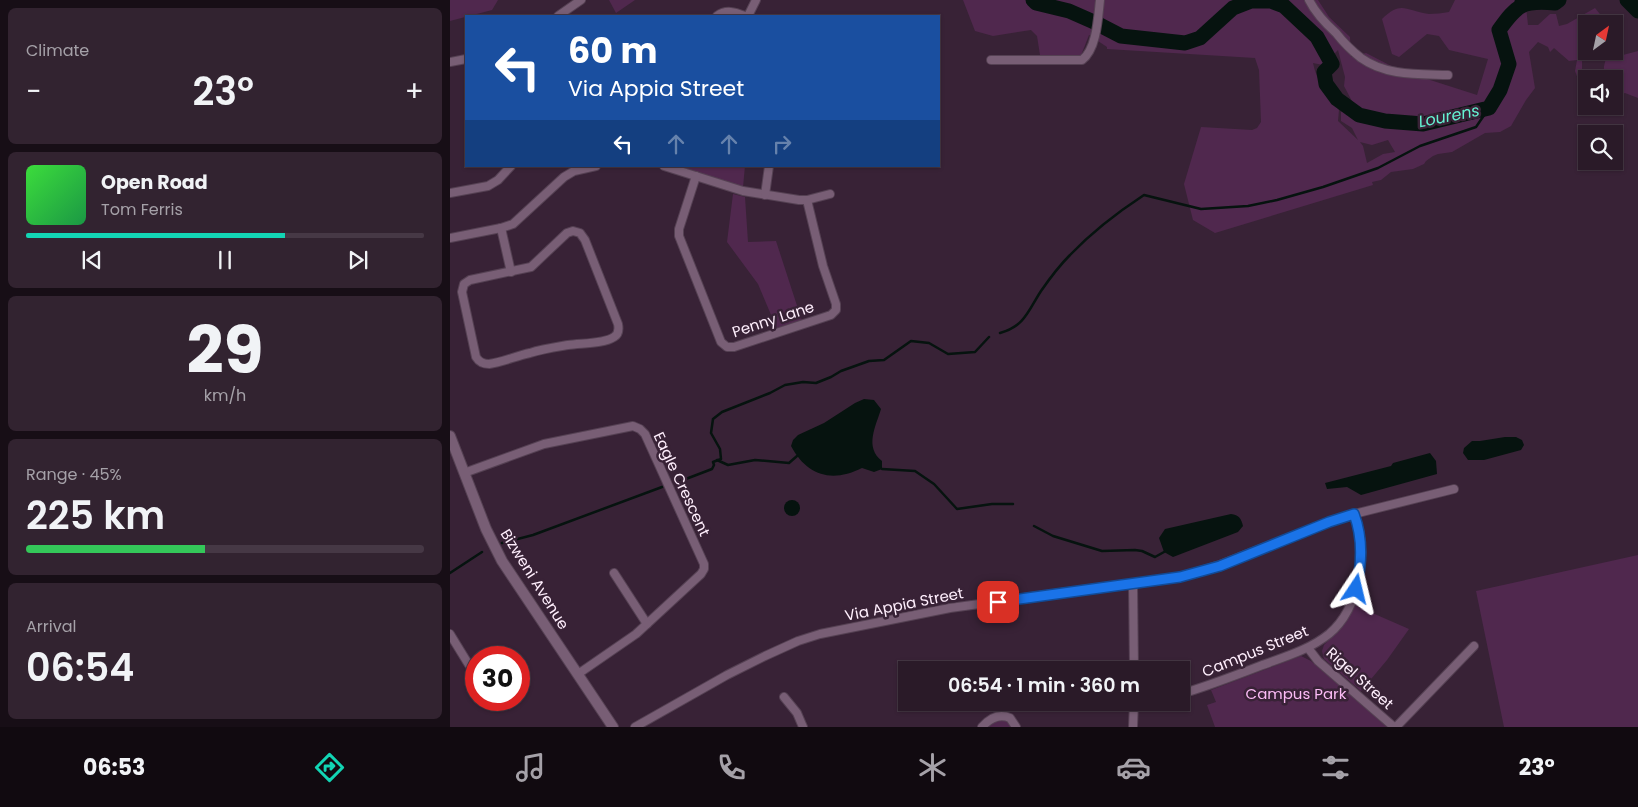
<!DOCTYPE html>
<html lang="en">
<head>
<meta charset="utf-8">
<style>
	:root { --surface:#2a1a28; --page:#322330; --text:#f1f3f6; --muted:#a5a1a8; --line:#463845; --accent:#12d5b4 }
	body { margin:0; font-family:Poppins,sans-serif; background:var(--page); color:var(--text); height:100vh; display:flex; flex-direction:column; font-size:19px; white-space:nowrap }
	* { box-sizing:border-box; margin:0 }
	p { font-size:16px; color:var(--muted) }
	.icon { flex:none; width:28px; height:28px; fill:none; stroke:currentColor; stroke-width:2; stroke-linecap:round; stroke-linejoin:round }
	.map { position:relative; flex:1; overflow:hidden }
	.drawer { display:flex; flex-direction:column; gap:8px; padding:8px; background:#170e16; width:450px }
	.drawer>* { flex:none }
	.guide { position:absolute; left:15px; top:15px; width:475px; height:152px; border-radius:0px; box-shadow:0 1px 4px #0004,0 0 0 1px var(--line); background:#1a4fa0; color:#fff; overflow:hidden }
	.needle { width:32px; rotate:33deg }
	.fabs { position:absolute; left:1128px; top:15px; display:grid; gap:10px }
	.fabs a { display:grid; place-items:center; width:45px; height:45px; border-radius:0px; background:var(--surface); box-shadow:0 1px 4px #0004,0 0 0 1px var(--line); font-size:25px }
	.speed { position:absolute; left:15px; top:646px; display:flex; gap:10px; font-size:25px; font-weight:700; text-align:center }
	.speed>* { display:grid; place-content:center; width:65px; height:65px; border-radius:50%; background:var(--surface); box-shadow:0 1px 4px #0004,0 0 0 1px var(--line); line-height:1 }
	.speed .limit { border:8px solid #d22; background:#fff; color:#111 }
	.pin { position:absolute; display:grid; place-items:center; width:42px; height:42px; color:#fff; margin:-21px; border-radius:10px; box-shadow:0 2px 8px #0006 }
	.me { position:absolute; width:55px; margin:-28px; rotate:10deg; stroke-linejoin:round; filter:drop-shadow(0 0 4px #0008) }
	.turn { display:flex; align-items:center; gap:18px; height:105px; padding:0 20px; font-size:22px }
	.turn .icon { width:65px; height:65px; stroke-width:2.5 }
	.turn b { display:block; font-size:35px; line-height:42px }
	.lanes { display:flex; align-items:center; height:48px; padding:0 20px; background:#0003; justify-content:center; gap:25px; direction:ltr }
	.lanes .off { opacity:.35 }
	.big { font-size:38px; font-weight:600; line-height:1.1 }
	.drawer .widget { flex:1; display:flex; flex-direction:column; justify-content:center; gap:8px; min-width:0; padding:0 18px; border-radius:8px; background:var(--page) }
	.drawer .dial { align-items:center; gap:0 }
	.dial b { font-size:65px; line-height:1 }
	.song { display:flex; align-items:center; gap:15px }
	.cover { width:60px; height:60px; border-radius:8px; background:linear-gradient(135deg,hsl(120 70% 55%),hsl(140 70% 35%)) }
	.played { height:5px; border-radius:2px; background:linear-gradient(90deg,var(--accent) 65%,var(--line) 65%) }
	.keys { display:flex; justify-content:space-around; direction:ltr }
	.heat { display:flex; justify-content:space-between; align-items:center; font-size:28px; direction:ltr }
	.charge { height:8px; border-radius:4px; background:linear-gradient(90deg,#34c759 45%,var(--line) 0) }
	.trip { position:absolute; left:448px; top:661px; width:292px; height:50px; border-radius:0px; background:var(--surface); box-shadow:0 1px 4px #0004,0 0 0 1px var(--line); font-weight:600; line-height:50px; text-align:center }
	.dock { display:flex; height:80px; justify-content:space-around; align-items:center; background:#110a10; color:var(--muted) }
	.dock .icon { width:35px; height:35px }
	.dock .on { color:var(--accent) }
	.dock b { font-size:22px; color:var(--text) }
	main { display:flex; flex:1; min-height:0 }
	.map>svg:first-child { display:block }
	.green { fill:#50284e; fill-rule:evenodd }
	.water { fill:#06130f }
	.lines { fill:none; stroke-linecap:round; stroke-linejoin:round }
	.stream { stroke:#06130f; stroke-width:2.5 }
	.river { stroke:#06130f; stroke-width:15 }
	.minor-casing { stroke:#554153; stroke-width:10 }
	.tertiary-casing { stroke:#554153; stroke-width:12 }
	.minor { stroke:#785e75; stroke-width:8 }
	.tertiary { stroke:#785e75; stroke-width:10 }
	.route-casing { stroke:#114b97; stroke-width:12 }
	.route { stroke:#1a73e8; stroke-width:9 }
	.labels { text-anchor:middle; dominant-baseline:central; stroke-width:5; stroke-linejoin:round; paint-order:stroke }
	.street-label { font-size:15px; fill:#ffeffd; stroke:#382236 }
	.park-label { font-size:15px; fill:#fbbbf5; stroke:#382236 }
	.water-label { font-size:16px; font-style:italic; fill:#65f3d3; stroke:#382236 }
</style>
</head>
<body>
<main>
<section class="drawer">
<div class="widget"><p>Climate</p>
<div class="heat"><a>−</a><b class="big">23°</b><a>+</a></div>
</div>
<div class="widget">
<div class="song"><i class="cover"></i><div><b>Open Road</b><p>Tom Ferris</p></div></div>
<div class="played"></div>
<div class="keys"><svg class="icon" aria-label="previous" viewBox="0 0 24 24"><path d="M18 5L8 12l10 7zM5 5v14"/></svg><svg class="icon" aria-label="pause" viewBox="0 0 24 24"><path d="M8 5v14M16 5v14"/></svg><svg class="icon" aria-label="next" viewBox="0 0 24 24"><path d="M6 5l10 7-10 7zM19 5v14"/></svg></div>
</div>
<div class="widget dial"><b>29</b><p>km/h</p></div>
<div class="widget"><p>Range · 45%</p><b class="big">225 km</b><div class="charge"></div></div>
<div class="widget"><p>Arrival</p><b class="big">06:54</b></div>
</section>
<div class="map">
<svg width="1188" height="727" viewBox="0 0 1188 727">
	<rect width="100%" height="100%" fill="#382236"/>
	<g class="green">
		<polygon points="0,0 48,0 42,10 0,21"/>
		<polygon points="159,0 185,0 166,13"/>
		<path d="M513,0h355l11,17 21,20 1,20 15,-4 33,17 78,25 11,-36 -39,-9 -10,-14 -12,-2 -28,23 -7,-3 -10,-35c20,-19 23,-8 47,-5 6,0 14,-1 20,-2l6,-12h76l-5,7 2,18h10l12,-11h6l3,12 8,-2 28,-16 13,16h-22v27h2l-6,7v15l-4,6 -3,-8 2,-11 -8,1 -15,-13 -4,4 -2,-5 -10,-5 -9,10 6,36 -9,12 -15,26 -11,6 -15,1 -33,19 -14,2 -5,2 -7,5 -2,3 -11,5 -22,3 -10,8 -9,2 1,3 -158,48 -22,-13 -9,-36 17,-57 51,3 5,-2 4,-6 -2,-52 -4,-12 -148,-9v-2l-18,-12 -9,23 -24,-1 -16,-2 -3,-19 -6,-6 -38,6 -18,-5zM888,50l7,27 -1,9 9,17 -12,9v9l11,7 6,12 -20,-19 1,-11c-11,-13 -23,-30 -26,-47l10,2zM938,140l7,12 -12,2 -16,9 -4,-17 -3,-4 12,3z"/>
		<path d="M1164,47l9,8 15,-4v47l-13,-5 -5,2 -6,-2v-14h-4c-12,-12 -2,-15 -4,-28h8z"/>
		<polygon points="229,166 295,166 293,187"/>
		<polygon points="283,194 295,197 298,242 326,241 352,321 327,329 308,284 277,242"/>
		<polygon points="1188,555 1188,727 1054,727 1026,591"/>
		<polygon points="904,605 959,629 937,660 911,691 874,659 872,651 874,645 891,627"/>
		<polygon points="851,656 861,661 937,727 765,727 757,705 766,702 761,690"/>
		<polygon points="554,719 557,720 563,727 537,727 541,723"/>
	</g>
	<g class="water">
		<path d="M414,399l10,1 7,9c-5,17 -17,38 1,52v8l-8,3 -12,-4c-30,15 -55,8 -71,-22l2,-6 5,-5 26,-12 31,-20z"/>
		<polygon points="1055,437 1066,437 1072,440 1074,445 1071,450 1034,460 1018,460 1013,453 1014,448 1022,441 1030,441"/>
		<polygon points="980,453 986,461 987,474 911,495 897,487 877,489 875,483 941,466 943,463"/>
		<circle cx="342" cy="508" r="8"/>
		<path d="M781,514c8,1 10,4 12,12l-5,6 -65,25 -9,-5 -5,-14 6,-9z"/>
	</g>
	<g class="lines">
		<g class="stream">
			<polyline points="1065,8 1066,0"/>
			<path d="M550,333c25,-7 28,-22 41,-42 9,-13 18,-25 29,-36 22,-23 48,-43 74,-60l57,14 47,-3 29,-6 46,-13 55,-19 42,-22 56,-19 13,-19"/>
			<polyline points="267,460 278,465 305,460 339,463 347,456"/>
			<polyline points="432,469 465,471 484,484 507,509 542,504 563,504"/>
			<polyline points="228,482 262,469 264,465 263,462 271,459 270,449 261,433 263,419 272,412 320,393 335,385 353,382 366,383 381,377 391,371 419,361 434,360 461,341 479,343 498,354 525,352 539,337"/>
			<polyline points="584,526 603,536 652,551 685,550 692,551 705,557 714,552"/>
			<polyline points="52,543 83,535 212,487"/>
			<polyline points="0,573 32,552"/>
		</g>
		<g class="river">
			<path d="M583,0l3,3 33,8 25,11 27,14 64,7 15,-5 33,-30 18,-7h20l13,5 33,31 15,27 -8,8 2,12 11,15 22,16 26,6 38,3 66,-16 11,-18 9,-26 -10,-34c18,-25 23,-30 56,-27l4,-3"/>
			<polyline points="1177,0 1188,11"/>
		</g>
		<defs>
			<g id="minor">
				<path d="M859,0c6,12 17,24 27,33 7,9 16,18 25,25 25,18 57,16 87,17"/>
				<polyline points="108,16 131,0"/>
				<path d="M267,16c9,-7 18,-4 28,0"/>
				<polyline points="298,16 306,0"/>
				<path d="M541,60h91c15,-11 16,-43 18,-60"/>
				<polyline points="0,62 16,59"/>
				<polyline points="214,166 293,191 349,200 357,200 380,194"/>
				<polyline points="246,176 229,229 229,236 271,342 277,347 284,347 381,315 386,310 386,304 373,266 357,200"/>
				<polyline points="0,193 38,186 48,180 61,166"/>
				<polyline points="315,195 319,166"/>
				<polyline points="51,228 61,272"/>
				<path d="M123,231l7,2 5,7 33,84c1,5 1,10 -4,13 -10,7 -33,6 -46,8 -12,2 -26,4 -38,8 -14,3 -27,9 -41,11 -6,0 -10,-2 -13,-7l-14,-65 2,-8 6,-4 61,-13 36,-34z"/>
				<polyline points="0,238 51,228 63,224 114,177 124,171 146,166"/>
				<polyline points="14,473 94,444 183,426 190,429 195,434 254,564 254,569 251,574 186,634 128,674"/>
				<polyline points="164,573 197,624"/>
				<polyline points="683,584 684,670"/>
				<polyline points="0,634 19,665"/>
				<polyline points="858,648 868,661 944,727"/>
				<path d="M731,694c27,-8 53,-18 79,-28 24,-9 49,-16 69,-32 31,-26 40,-84 25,-120"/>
				<polyline points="334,697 347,713 353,727"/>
				<polyline points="185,727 277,675 315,656 348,641 370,634 500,608 730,577 770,565 879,522 904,514 1004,489"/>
				<path d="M532,727c8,-9 17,-14 28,-9l6,9"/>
				<polyline points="683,727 684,702"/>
				<polyline points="946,727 1024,646"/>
			</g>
			<polyline id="tertiary" points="0,436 36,529 52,561 163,727"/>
		</defs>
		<use href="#minor" class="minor-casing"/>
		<use href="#tertiary" class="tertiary-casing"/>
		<use href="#minor" class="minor"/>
		<use href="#tertiary" class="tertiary"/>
	</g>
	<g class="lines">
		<defs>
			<path id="route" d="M548,602l182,-25 40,-11 109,-44 25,-8c9,24 8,50 2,75"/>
		</defs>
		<use href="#route" class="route-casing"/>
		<use href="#route" class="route"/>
	</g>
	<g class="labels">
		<g class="street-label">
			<text transform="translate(323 319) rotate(-18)">Penny Lane</text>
			<text transform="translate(232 484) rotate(65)">Eagle Crescent</text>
			<text transform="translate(85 579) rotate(58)">Bizweni Avenue</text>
			<text transform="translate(454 604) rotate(-11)">Via Appia Street</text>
			<text transform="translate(805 651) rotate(-22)">Campus Street</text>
			<text transform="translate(910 678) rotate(42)">Rigel Street</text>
		</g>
		<g class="park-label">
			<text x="846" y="693">Campus Park</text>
		</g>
		<g class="water-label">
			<text transform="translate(999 116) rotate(-11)">Lourens</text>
		</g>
	</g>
</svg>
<div class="fabs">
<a><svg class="needle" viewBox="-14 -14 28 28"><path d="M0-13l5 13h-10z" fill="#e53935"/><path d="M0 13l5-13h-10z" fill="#a5a1a8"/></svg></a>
<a><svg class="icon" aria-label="sound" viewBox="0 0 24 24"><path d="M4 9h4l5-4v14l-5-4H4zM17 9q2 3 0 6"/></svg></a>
<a><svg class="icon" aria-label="search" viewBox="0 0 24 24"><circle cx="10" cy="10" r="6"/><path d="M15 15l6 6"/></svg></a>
</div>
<div class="speed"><div class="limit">30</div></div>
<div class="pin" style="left:548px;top:602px;background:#d93025"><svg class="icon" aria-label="arrive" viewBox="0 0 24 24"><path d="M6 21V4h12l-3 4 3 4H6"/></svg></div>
<svg class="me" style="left:906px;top:589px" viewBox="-20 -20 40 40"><path d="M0-17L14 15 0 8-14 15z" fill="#1a73e8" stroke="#fff" stroke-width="4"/></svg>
<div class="trip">06:54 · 1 min · 360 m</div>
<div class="guide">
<div class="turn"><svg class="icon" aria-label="left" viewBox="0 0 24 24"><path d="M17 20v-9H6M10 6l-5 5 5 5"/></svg><div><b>60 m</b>Via Appia Street</div></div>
<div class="lanes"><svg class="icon" aria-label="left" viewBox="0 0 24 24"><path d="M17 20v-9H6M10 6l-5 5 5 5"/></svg><svg class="icon off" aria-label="ahead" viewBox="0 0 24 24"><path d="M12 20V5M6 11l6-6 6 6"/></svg><svg class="icon off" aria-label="ahead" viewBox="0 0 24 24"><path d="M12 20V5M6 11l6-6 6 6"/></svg><svg class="icon off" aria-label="right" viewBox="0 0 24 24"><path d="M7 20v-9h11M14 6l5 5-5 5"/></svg></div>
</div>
</div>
</main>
<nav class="dock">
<b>06:53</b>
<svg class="icon on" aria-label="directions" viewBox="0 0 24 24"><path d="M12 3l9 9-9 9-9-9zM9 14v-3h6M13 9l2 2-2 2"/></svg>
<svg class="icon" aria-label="music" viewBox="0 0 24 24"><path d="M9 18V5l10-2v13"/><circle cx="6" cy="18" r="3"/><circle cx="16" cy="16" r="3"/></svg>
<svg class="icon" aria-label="phone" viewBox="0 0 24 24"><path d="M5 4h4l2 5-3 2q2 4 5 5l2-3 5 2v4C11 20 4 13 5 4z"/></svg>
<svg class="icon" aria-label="climate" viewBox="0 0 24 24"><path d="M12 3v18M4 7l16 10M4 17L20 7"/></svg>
<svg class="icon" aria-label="car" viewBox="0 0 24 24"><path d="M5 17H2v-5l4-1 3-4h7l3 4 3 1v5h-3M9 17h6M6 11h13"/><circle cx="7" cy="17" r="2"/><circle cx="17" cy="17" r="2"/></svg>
<svg class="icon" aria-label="filters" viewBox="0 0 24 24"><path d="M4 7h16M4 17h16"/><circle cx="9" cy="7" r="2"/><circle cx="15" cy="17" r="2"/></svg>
<b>23°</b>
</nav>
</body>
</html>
